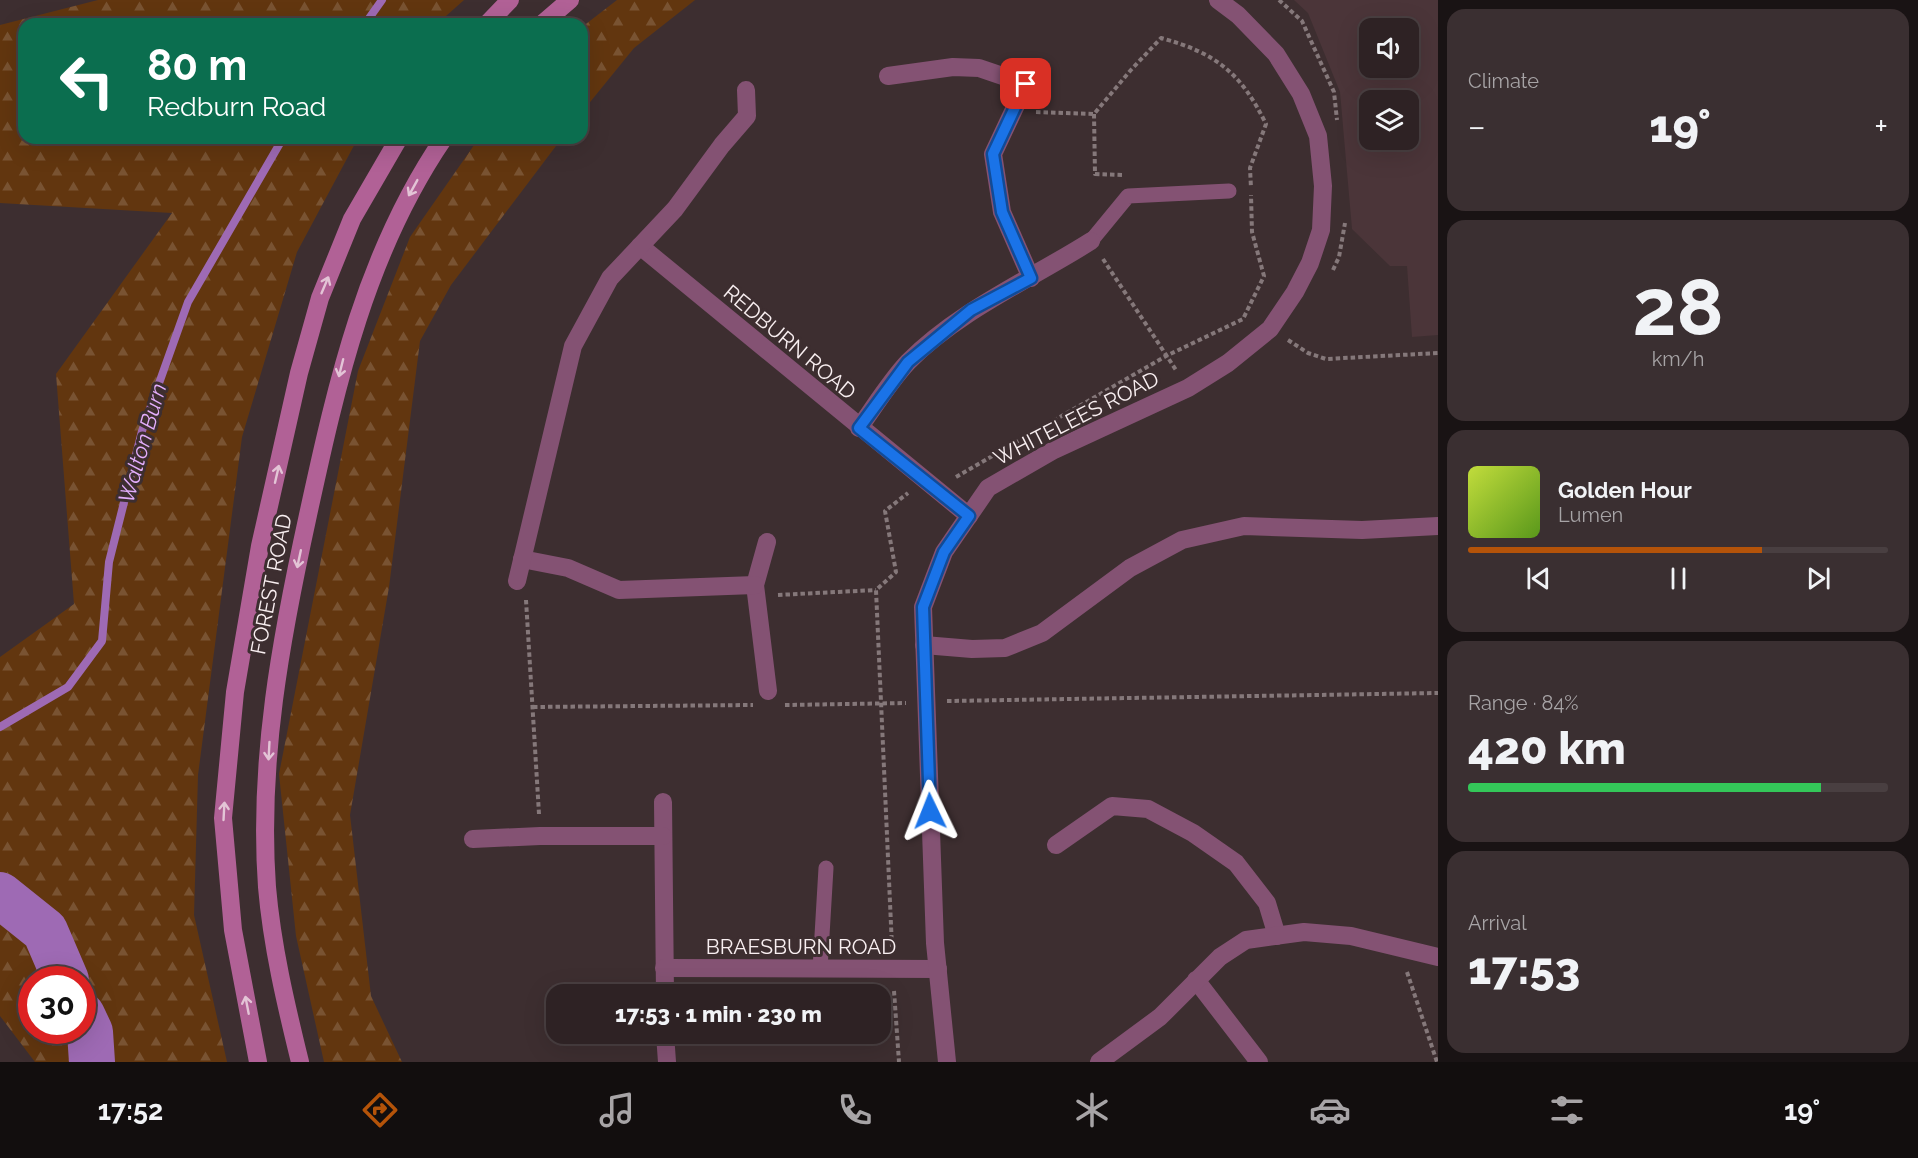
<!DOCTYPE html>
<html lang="en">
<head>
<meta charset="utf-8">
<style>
	:root { --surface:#2e2224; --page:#3a2f31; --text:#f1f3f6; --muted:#a7a4a6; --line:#493f41; --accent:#b45309 }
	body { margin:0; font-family:Raleway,sans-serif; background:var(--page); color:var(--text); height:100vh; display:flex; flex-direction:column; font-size:22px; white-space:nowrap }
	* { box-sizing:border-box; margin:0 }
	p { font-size:20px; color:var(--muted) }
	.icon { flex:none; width:33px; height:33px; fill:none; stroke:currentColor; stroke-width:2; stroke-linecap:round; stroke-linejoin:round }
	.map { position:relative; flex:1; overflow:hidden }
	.drawer { display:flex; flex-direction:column; gap:9px; padding:9px; background:#191314; width:480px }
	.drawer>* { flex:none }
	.top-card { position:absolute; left:18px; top:18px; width:570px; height:126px; border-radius:18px; box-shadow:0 6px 24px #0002,0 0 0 2px var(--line); background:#0b6e4f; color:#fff; overflow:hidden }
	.buttons { position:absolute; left:1359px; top:18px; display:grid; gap:12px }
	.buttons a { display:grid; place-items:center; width:60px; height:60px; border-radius:12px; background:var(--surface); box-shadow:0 6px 24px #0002,0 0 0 2px var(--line); font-size:30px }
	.speed { position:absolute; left:18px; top:966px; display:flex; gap:12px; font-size:30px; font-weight:700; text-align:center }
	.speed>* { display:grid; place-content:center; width:78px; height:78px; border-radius:50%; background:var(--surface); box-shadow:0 6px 24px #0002,0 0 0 2px var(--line); line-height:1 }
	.speed .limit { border:9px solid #d22; background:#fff; color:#111 }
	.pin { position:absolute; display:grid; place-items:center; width:51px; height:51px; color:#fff; margin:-26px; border-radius:12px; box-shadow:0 3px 9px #0006 }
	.me { position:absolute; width:66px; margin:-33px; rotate:358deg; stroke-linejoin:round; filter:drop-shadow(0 0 4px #0008) }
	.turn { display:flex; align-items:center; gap:21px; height:126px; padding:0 30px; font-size:27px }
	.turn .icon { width:78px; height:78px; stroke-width:2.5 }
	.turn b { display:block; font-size:42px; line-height:51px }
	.big { font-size:45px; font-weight:800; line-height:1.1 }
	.drawer .tile { flex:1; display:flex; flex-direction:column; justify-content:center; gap:9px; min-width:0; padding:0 21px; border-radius:18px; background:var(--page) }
	.drawer .dial { align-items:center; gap:0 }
	.dial b { font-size:78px; line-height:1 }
	.song { display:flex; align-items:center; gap:18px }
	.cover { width:72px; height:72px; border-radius:9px; background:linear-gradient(135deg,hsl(70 70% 55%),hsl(90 70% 35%)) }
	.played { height:6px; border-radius:3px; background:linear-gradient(90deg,var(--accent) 70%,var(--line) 70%) }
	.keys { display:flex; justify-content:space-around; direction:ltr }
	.heat { display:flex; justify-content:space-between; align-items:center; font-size:33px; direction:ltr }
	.charge { height:9px; border-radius:4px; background:linear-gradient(90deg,#34c759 84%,var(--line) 0) }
	.trip { position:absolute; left:546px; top:984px; width:345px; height:60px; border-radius:18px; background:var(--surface); box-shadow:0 6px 24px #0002,0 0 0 2px var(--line); font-weight:800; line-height:60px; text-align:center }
	.menu { display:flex; height:96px; justify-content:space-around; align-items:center; background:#120e0e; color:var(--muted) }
	.menu .icon { width:42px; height:42px }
	.menu .current { color:var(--accent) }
	.menu b { font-size:27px; color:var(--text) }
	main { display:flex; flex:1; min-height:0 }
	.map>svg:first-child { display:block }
	.built { fill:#4b3539; fill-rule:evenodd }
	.forest { fill:url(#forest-firs); fill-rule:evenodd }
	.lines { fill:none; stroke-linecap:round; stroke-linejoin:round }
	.stream { stroke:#9e6ab4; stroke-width:8 }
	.river { stroke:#9e6ab4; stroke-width:46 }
	.path { stroke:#85787a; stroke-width:4; stroke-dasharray:4.5 3; stroke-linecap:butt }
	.lane { stroke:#845273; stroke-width:15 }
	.street { stroke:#845273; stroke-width:18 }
	.secondary { stroke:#b16196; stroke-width:18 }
	.oneway { stroke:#e3c4d6 }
	.route-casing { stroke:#114b97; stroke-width:15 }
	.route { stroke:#1a73e8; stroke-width:10 }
	.labels { text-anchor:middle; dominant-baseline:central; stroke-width:6; stroke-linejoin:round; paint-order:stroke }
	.street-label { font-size:21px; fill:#f9eff1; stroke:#3d2e30 }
	.water-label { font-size:22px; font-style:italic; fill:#e3adfb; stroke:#3d2e30 }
</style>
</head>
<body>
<main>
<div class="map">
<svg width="1438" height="1062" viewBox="0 0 1438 1062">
	<defs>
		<pattern id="forest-firs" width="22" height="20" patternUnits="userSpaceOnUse" patternTransform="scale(1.5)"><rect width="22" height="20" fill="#62360f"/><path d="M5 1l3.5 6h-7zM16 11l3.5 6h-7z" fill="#795332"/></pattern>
	</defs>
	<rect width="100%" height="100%" fill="#3d2e30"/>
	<path class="built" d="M1294,0h144v335l-26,2 -5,-71h-17l-38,-37 -12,-137 -32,-79zM1370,28h38v40h-38zM1370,100h38v40h-38z"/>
	<g class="forest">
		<path d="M98,0h366l-27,24h-413v114h334l-61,114 -55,185 -44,338 -4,140 33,147h-192l-35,-46v-359l74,-53 -18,-230 116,-161 -172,-10v-178zM32,980h50v50h-50z"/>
		<polygon points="617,0 695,0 634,48 582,112 582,27"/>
		<polygon points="479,138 562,138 451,285 420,341 389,587 350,815 371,996 402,1062 324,1062 296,936 279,774 358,371 410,237"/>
	</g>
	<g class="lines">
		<g class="stream">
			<polyline points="365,24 382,0"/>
			<polyline points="0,727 68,687 102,641 109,562 142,431 188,302 283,138"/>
		</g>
		<g class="river">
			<polyline points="0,895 45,931 66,980"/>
			<polyline points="82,1015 90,1032 92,1062"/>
		</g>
		<g class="path">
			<polyline points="1279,0 1302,21 1334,92 1337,120"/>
			<path d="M1036,112l58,2 36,-43 31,-33c55,15 80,35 105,86l-16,44 1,20"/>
			<polyline points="1094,114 1095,174 1124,175"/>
			<polyline points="1103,259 1176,370"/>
			<polyline points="1333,270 1339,257 1345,223"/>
			<polyline points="1288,340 1308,353 1326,359 1438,353"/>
			<polyline points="956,477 1166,356 1243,319 1264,276 1252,232 1251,195"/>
			<polyline points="778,595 876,590"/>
			<polyline points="526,600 539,814"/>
			<polyline points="947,701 1438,693"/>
			<polyline points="785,705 906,703"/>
			<polyline points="533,707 753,705"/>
			<polyline points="892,947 876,590 896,572 885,511 908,493"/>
			<polyline points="1407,972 1437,1062"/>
			<polyline points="894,991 899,1062"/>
		</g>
		<g class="lane">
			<polyline points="1091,241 1128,196 1229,191"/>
			<polyline points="820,969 826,868"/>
		</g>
		<g class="street">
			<polyline points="888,76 953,67 979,68 1026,84 993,154 1002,212 1031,278"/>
			<polyline points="640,246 969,516"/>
			<path d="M859,428c16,-22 31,-47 49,-66 50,-51 123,-83 183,-121"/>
			<polyline points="767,542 755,585 768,691"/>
			<polyline points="522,559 568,568 619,590 755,585"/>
			<polyline points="517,581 573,346 610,278 675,209 722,145 747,116 746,90"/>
			<polyline points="924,645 972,649 1005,648 1042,633 1130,568 1182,540 1244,526 1362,530 1438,526"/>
			<polyline points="663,802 665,994"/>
			<polyline points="473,839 540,836 663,836"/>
			<polyline points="1056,845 1112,806 1148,809 1193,833 1236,863 1267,903 1277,936"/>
			<polyline points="664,968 938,969"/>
			<polyline points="1196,980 1259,1062"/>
			<polyline points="665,1034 667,1062"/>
			<polyline points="947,1062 935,943 923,607 944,552 988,488 1054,450 1188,388 1228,363 1270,329 1295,292 1310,263 1321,230 1323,186 1318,136 1301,94 1276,54 1238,15 1218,0"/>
			<polyline points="1099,1062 1160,1017 1220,957 1246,940 1304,932 1351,936 1438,957"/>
		</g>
		<g class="secondary">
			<polyline points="487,24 510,0"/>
			<polyline points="542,24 570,0"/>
			<polyline points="258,1062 233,930 223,818 235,692 260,546 299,373 320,298 352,219 399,138"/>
			<path d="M300,1062c-14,-57 -28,-116 -33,-175 -9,-126 14,-249 41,-372 29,-133 58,-263 136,-377"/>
		</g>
	</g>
	<defs><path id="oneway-shaft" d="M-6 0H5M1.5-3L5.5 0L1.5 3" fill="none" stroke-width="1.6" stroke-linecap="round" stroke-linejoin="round" transform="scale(1.5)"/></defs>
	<g class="oneway">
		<use href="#oneway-shaft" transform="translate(413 188) rotate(119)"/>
		<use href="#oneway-shaft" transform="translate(325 285) rotate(-67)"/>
		<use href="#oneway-shaft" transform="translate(341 368) rotate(104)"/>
		<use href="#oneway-shaft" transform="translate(277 474) rotate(-77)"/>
		<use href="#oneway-shaft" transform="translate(299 559) rotate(102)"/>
		<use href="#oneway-shaft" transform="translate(269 751) rotate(93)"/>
		<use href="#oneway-shaft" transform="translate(224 811) rotate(-87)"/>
		<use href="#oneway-shaft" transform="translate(247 1005) rotate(-101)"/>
	</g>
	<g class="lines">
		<defs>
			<polyline id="route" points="930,811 923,607 944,552 969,516 859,428 908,362 971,310 1031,278 1002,212 993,154 1026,84"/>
		</defs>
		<use href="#route" class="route-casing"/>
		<use href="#route" class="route"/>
	</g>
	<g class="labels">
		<g class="street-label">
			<text transform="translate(790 342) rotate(40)">REDBURN ROAD</text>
			<text transform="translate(1076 418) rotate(-27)">WHITELEES ROAD</text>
			<text transform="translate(271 584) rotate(-79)">FOREST ROAD</text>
			<text x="801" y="946">BRAESBURN ROAD</text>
		</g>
		<g class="water-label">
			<text transform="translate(142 443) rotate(-74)">Walton Burn</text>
		</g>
	</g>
</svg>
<div class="buttons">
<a><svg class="icon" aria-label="sound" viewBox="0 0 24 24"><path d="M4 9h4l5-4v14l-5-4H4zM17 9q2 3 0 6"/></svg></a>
<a><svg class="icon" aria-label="layers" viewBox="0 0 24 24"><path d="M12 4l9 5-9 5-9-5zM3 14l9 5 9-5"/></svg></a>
</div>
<div class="speed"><div class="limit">30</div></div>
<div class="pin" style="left:1026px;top:84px;background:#d93025"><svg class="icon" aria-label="arrive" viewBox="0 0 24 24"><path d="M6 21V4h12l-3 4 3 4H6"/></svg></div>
<svg class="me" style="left:930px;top:811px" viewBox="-20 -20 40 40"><path d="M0-17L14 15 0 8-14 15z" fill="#1a73e8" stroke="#fff" stroke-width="4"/></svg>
<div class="trip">17:53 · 1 min · 230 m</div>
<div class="top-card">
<div class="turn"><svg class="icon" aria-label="left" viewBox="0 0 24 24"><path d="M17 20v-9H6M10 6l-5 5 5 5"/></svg><div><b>80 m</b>Redburn Road</div></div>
</div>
</div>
<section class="drawer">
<div class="tile"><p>Climate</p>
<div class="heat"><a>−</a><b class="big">19°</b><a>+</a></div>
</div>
<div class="tile dial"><b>28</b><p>km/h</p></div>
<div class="tile">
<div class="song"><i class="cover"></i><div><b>Golden Hour</b><p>Lumen</p></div></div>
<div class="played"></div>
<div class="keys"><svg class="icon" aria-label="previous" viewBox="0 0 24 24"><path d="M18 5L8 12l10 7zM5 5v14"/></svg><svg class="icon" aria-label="pause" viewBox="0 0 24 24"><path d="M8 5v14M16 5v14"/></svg><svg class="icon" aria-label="next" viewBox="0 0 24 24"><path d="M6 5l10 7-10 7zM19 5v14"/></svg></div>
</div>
<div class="tile"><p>Range · 84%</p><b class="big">420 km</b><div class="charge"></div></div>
<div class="tile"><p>Arrival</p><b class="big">17:53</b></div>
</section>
</main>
<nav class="menu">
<b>17:52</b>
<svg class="icon current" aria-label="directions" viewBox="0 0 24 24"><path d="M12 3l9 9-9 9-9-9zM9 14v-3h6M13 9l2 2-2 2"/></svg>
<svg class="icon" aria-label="music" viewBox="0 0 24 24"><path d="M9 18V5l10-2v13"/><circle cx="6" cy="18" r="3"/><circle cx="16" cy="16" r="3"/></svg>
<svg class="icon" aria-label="phone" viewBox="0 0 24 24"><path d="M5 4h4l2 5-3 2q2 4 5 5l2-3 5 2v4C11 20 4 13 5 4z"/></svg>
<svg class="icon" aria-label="climate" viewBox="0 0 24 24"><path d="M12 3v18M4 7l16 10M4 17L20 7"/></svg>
<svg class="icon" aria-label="car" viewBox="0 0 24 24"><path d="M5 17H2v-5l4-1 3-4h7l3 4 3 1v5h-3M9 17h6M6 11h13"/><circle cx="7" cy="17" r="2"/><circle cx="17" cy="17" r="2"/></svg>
<svg class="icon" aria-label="filters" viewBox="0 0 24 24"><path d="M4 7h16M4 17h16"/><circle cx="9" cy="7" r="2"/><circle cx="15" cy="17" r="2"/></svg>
<b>19°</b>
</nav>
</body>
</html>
